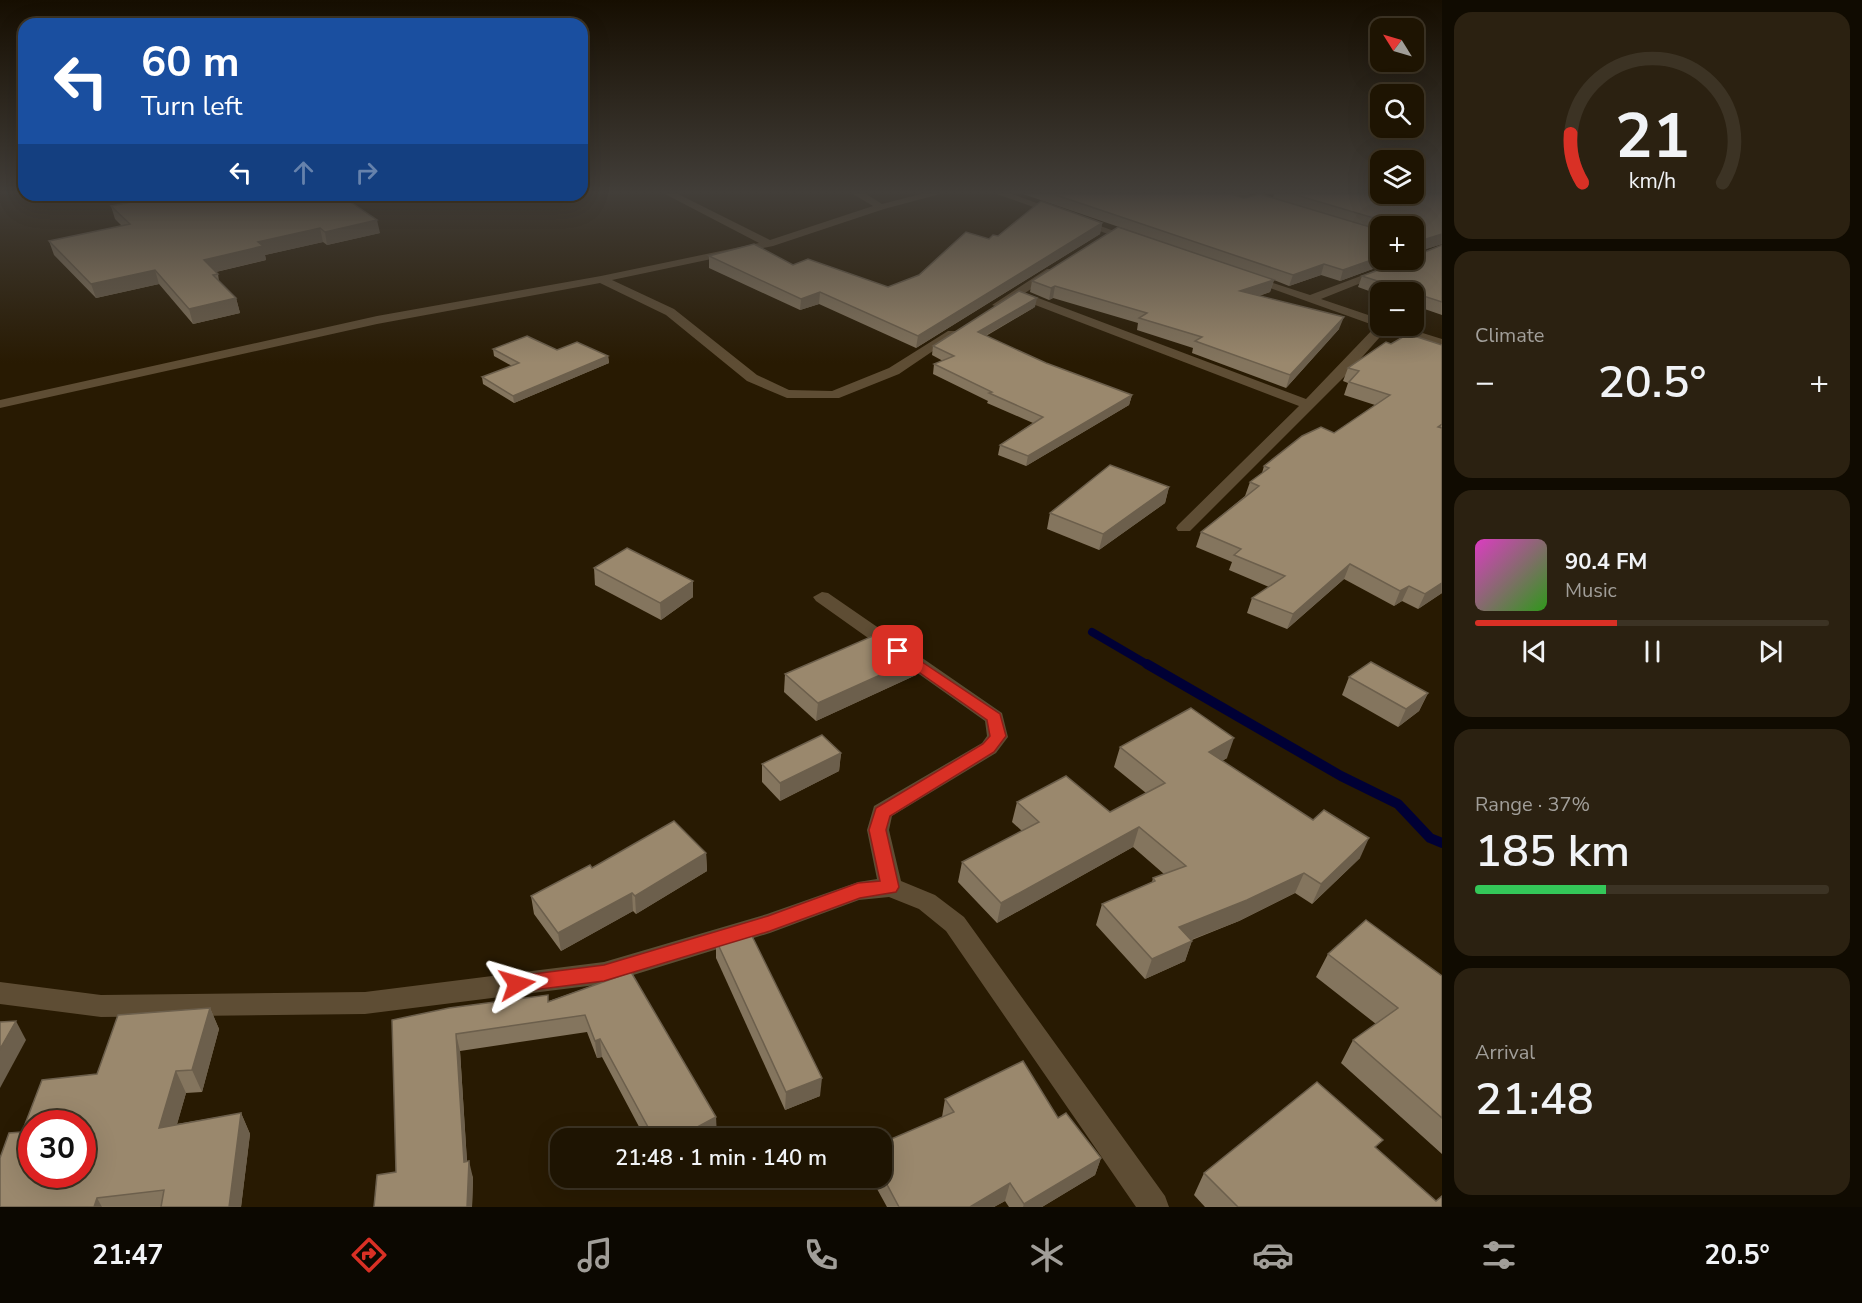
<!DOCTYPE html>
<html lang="en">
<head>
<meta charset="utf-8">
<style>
	:root { --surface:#1e1402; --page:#2b2111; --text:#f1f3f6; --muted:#a19e99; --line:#3c3324; --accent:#d93025 }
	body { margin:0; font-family:"Nunito Sans",sans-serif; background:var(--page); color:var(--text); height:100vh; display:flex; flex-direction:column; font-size:22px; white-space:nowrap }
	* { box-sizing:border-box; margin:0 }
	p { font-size:20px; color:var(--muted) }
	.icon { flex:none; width:33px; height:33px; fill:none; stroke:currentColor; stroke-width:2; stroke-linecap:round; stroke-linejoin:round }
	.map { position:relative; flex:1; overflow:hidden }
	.panel { display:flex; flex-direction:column; gap:12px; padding:12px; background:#100b01; width:420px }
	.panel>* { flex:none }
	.top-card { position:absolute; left:18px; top:18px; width:570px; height:183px; border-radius:18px; box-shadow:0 6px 24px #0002,0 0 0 2px var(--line); background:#1a4fa0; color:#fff; overflow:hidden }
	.needle { width:39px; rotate:307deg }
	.controls { position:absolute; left:1370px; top:18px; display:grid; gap:12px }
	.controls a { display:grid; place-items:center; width:54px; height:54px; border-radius:12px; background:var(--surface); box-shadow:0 6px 24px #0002,0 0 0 2px var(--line); font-size:30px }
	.speed { position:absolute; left:18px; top:1110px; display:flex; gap:12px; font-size:30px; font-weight:700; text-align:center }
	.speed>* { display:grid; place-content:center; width:78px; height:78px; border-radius:50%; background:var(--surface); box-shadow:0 6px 24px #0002,0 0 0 2px var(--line); line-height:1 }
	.speed .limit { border:9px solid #d22; background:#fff; color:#111 }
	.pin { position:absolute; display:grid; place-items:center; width:51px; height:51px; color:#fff; margin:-26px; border-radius:12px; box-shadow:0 3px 9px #0006 }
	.me { position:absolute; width:66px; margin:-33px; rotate:83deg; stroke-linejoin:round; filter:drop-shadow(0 0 4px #0008) }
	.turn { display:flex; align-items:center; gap:21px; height:126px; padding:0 24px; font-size:27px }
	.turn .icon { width:78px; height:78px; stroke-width:2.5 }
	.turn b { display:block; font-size:42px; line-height:51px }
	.lanes { display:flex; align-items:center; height:57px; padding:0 24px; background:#0003; justify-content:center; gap:30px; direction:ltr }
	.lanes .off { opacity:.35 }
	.big { font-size:45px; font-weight:600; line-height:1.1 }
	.panel .widget { flex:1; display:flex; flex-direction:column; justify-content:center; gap:9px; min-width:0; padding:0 21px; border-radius:18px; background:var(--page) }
	.panel .dial { align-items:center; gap:0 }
	.dial svg { height:156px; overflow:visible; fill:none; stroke:var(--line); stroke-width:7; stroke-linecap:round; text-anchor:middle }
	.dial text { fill:var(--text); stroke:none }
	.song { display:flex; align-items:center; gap:18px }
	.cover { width:72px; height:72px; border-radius:9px; background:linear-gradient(135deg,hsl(310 70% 55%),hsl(110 70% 35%)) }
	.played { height:6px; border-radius:3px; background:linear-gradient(90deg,var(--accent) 40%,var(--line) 40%) }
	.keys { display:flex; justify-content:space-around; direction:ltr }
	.heat { display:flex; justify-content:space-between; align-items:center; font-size:33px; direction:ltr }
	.charge { height:9px; border-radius:4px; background:linear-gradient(90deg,#34c759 37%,var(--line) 0) }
	.trip { position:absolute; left:550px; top:1128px; width:342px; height:60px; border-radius:18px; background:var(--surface); box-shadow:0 6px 24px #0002,0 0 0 2px var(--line); font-weight:600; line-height:60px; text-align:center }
	.tab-bar { display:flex; height:96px; justify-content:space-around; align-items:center; background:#0c0801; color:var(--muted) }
	.tab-bar .icon { width:42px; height:42px }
	.tab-bar .active { color:var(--accent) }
	.tab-bar b { font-size:27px; color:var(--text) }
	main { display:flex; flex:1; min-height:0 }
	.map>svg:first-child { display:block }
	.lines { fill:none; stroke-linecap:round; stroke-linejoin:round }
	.stream-far1 { stroke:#000035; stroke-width:8 }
	.stream { stroke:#000035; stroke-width:10 }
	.street { fill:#5e4d34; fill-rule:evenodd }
	.wall { fill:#84755e }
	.shaded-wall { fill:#6c5f4c }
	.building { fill:#9a886d; stroke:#6c5f4c; stroke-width:1.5; fill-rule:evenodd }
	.route { fill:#d93025; stroke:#8d1f18; stroke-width:1.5 }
</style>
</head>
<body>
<main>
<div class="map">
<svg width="1442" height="1207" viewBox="0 0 1442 1207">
	<rect width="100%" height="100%" fill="#281a02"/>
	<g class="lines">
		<polyline class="stream-far1" points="1092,632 1150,666"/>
		<polyline class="stream" points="1147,664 1341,776 1398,804 1430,838 1442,843"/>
		<g class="street">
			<polygon points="665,194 678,194 770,240 873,206 853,194 866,194 882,204 921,194 940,194 884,209 773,246 612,280 674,309 757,375 789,390 832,391 889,368 948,331 956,331 958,334 899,374 839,398 787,398 747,381 666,315 600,283 377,324 0,408 0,400 377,316 601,276 759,243"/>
			<polygon points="997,194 1012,194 1139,240 1130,242"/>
			<polygon points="1232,194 1248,194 1275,204 1270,207"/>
			<polygon points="1382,268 1388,271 1386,273 1321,299 1380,319 1380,326 1400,326 1442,339 1442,347 1387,329 1348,373 1190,531 1178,531 1176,528 1178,525 1299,406 1017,298 1002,308 992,305 1047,269 1055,269 1055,273 1025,293 1306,399 1376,326 1245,279 1255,277 1310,295"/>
			<polygon points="822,592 828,593 1002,713 1008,737 996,753 892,816 889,830 901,881 935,895 964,917 1165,1196 1169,1207 1136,1207 946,931 919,909 889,897 859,900 770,933 604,984 365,1014 101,1017 0,1004 0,982 101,995 365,992 604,962 767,914 858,882 877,879 867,830 874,806 982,743 987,736 985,721 816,601 813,597"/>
		</g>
	</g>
	<g class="wall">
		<polygon points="1023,194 1231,194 1244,198 1273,198 1274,194 1442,194 1442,244 1413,253 1413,226 1380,226 1380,260 1397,260 1340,281 1321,275 1289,286 1274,280 1270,292 1259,296 1339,329 1286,388 1192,353 1193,348 1137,330 1138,323 1053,298 1049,300 1030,292 1032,281 1247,271"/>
		<polygon points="161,195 340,195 380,233 327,245 323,242 265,255 266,260 216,272 218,274 219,281 236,298 240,313 193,324 159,284 96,298 54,255 49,241 122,226 115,219 111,206 162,196"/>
		<polygon points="1102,223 1100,234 916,348 819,304 800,310 709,268 709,256 793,265 888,287 919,275 989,239 998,236"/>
		<polygon points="1442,245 1442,315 1413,305 1413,292 1380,292 1380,295 1358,287 1362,276"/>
		<polygon points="1035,307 986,336 1046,363 1132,395 1129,405 1026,466 998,455 1000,445 1033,423 987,403 988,401 933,374 934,364 943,361 932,355 933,346"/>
		<polygon points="1391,344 1442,345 1442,593 1418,609 1402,601 1394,606 1344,579 1287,629 1247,613 1252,598 1269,587 1229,570 1232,562 1196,547 1201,532 1245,496 1250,482 1262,473 1264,466 1334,433 1375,405 1344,395 1348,383 1343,381 1348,368"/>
		<polygon points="493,349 557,350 608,356 609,363 514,403 483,384 482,377 512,366 494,356"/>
		<polygon points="1169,487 1165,503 1099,550 1047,529 1050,513"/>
		<polygon points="594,568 693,597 661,620 595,585"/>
		<polygon points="785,674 916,675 816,721 784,692"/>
		<polygon points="1349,677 1428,693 1419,711 1398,727 1342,695"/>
		<polygon points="1120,747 1227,758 1222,761 1360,858 1312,904 1295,893 1239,921 1192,940 1185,961 1145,979 1096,925 1102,904 1152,882 1153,878 1164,874 1133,847 997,923 958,882 962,862 1022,831 1012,822 1017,802 1110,812 1146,793 1114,767"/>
		<polygon points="841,753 839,771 780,801 762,782 762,764"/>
		<polygon points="706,853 707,871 636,914 633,911 561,951 534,914 531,896 592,868"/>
		<polygon points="716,940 820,1096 785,1110 716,958"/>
		<polygon points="1328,954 1442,976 1442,1154 1341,1063 1353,1040 1376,1024 1316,977"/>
		<polygon points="631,972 717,1135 709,1138 645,1138 602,1057 597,1058 587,1032 460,1051 467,1161 473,1178 472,1207 374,1207 396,1172 392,1020 549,1001"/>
		<polygon points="210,1008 219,1029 202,1092 186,1093 177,1124 241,1113 250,1134 241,1207 0,1207 22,1132 97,1074"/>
		<polygon points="945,1099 1058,1118 1101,1158 1095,1175 1042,1207 1009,1207 1005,1201 994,1207 887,1207 871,1178 882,1178 882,1143 942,1117"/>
		<polygon points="1377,1149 1442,1207 1205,1207 1194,1195 1204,1173"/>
	</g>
	<g class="shaded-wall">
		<polygon points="377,220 380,233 327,245 325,232"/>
		<polygon points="1102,223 1100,234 916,348 918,336"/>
		<polygon points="320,228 323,242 265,255 266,260 207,274 204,260 258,242"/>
		<polygon points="1442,234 1442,244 1413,253 1416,242"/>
		<polygon points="1380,257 1380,260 1397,260 1340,281 1343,270"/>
		<polygon points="1324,264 1321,275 1289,286 1293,275"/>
		<polygon points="155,270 159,284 96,298 91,284"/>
		<polygon points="1274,280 1270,292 1237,303 1240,291"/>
		<polygon points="1055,286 1053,298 1049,300 1051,288"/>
		<polygon points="820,292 819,304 800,310 801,299"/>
		<polygon points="236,298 240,313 193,324 189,309"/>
		<polygon points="1037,298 1035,307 976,341 978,332"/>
		<polygon points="1344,317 1339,329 1286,388 1290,375"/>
		<polygon points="608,356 609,363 514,403 513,396"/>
		<polygon points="1132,395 1129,405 1026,466 1028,456"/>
		<polygon points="1169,487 1165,503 1099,550 1103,534"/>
		<polygon points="1350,564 1344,579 1287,629 1293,614"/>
		<polygon points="693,581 693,597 661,620 660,603"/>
		<polygon points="1442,583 1442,593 1418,609 1425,594"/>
		<polygon points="1409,586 1402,601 1394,606 1400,591"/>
		<polygon points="918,658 916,675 816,721 818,703"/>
		<polygon points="1428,693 1419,711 1398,727 1406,709"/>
		<polygon points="1234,738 1227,758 1202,772 1209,752"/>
		<polygon points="841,753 839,771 780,801 780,783"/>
		<polygon points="1139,827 1133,847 997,923 1001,903"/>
		<polygon points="1369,838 1360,858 1312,904 1321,884"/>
		<polygon points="706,853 707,871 636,914 635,896"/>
		<polygon points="1304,873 1295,893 1239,921 1172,947 1179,927"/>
		<polygon points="632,893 633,911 561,951 558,933"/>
		<polygon points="1192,941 1185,961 1145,979 1152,959"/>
		<polygon points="210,1008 219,1029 202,1092 192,1070"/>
		<polygon points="16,1021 26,1040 0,1088 0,1049"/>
		<polygon points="456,1034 460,1051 468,1179 464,1162"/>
		<polygon points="600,1039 602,1057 597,1058 595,1041"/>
		<polygon points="176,1071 186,1093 170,1149 159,1128"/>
		<polygon points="822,1078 820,1096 785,1110 786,1092"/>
		<polygon points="241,1113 250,1134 241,1207 229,1207"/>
		<polygon points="716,1117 717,1135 709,1138 677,1138"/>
		<polygon points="1101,1158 1095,1175 1042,1207 1023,1207 1024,1204"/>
		<polygon points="469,1161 473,1178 472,1207 467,1207"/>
		<polygon points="1010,1183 1005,1201 994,1207 970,1207"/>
		<polygon points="97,1198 102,1207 94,1207"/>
	</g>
	<g class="building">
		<polygon points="1053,194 1231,194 1244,198 1260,194 1380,230 1380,257 1343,270 1324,264 1293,275"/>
		<polygon points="1293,194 1442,194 1442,234 1416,242 1414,247 1413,247 1413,226 1385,226 1384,221"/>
		<polygon points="168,195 340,195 377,220 325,232 320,228 258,242 263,246 204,260 218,274 213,275 236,298 189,309 155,270 91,284 49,241 130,224 111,206"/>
		<polygon points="1041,201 1102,223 918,336 820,292 801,299 709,256 754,244 793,265 808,259 888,287 919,275 966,232 989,239 993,235 998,236"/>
		<polygon points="1118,227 1274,280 1240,291 1344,317 1290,375 1195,341 1202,337 1139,318 1147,313 1055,286 1051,288 1032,281"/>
		<polygon points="1442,245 1442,302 1362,276 1406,260 1413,260 1413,257"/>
		<polygon points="1019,291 1037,298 978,332 1046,363 1132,395 1028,456 1000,445 1043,417 989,393 992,392 934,364 954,356 933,346"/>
		<polygon points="1408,334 1442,345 1442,424 1438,427 1442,428 1442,583 1425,594 1409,586 1400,591 1350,564 1293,614 1252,598 1285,576 1234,555 1241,549 1201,532 1259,486 1250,482 1269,468 1264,466 1302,436 1321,427 1334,433 1390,395 1349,382 1359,371 1348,368 1386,342 1391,344"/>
		<polygon points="527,336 557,350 577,342 608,356 513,396 482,377 519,363 493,349"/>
		<polygon points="1110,465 1169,487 1103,534 1050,513"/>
		<polygon points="627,548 693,581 660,603 594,568"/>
		<polygon points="882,632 918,658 818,703 785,674"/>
		<polygon points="1371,662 1428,693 1406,709 1349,677"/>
		<polygon points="1191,708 1234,738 1209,752 1313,820 1324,810 1369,838 1321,884 1304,873 1247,900 1179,927 1192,941 1152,959 1102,904 1155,881 1153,878 1186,866 1139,827 1001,903 962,862 1039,822 1017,802 1066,776 1110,812 1165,783 1120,747"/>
		<polygon points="822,735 841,753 780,783 762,764"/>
		<polygon points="674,821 706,853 635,896 632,893 558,933 531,896 590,865 592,868"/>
		<polygon points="1366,920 1442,976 1442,1118 1353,1040 1398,1008 1328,954"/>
		<polygon points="749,930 822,1078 786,1092 716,940"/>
		<polygon points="631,972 716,1117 677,1138 654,1138 600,1039 595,1041 585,1015 456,1034 464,1162 469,1161 467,1207 374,1207 377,1175 396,1172 392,1020 449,1008 548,995 548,1002"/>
		<path d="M210,1008l-18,62 -16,1 -17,57 82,-15 -12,94h-68l3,-17 -67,8 -3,9h-94v-49l9,-25 13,-1 20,-52 55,-6 21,-59zM32,1124h50v50h-50z"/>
		<polygon points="16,1021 0,1049 0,1022"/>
		<polygon points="1023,1061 1058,1118 1066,1113 1101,1158 1024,1204 1010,1183 970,1207 899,1207 882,1175 882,1143 954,1112 945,1099"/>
		<polygon points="1317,1082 1383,1140 1375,1147 1436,1201 1442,1196 1442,1207 1238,1207 1204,1173"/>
	</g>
	<linearGradient id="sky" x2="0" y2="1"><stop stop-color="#160e01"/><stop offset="0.53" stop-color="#423e39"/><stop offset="1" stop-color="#423e39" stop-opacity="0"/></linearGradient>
	<rect width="1442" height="363" fill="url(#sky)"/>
	<polygon class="route" points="898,646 1000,714 1006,736 994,752 890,816 886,830 899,887 896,892 860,898 770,931 604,981 517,992 510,990 507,984 510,978 517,976 604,965 768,916 858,883 880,881 869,830 876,808 983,744 990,736 987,720 893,654 891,651"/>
</svg>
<div class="controls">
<a><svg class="needle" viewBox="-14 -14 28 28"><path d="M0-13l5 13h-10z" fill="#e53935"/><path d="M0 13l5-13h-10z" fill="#a19e99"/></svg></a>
<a><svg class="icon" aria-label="search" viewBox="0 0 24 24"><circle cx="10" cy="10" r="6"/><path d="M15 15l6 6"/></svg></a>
<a><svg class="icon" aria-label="layers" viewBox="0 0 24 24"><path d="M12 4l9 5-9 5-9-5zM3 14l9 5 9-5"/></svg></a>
<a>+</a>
<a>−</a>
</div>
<div class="speed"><div class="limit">30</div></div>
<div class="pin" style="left:898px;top:651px;background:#d93025"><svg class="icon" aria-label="arrive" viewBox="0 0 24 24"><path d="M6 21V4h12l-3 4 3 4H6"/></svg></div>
<svg class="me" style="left:517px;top:984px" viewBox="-20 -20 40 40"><path d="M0-17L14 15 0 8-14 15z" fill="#d93025" stroke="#fff" stroke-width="4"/></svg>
<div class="trip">21:48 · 1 min · 140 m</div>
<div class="top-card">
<div class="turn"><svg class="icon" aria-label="left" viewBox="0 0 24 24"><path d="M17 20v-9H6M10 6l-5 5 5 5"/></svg><div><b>60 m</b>Turn left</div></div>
<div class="lanes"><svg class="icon" aria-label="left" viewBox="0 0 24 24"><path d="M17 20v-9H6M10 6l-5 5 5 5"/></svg><svg class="icon off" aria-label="ahead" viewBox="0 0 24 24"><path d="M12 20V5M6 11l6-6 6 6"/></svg><svg class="icon off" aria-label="right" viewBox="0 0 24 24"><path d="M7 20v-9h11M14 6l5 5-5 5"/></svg></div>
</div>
</div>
<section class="panel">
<div class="widget dial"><svg viewBox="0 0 100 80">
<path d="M14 69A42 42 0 1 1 86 69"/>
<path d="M14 69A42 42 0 0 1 8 44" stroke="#d93025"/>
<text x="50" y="56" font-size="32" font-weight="700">21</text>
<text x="50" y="72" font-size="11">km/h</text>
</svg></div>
<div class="widget"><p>Climate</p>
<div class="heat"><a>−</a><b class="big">20.5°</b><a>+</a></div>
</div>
<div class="widget">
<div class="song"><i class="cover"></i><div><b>90.4 FM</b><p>Music</p></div></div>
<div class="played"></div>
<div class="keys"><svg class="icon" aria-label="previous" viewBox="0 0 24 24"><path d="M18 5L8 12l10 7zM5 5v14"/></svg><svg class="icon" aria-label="pause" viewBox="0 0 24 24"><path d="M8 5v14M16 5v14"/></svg><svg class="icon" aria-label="next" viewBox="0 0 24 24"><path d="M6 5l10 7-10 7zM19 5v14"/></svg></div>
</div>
<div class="widget"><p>Range · 37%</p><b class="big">185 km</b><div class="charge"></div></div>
<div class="widget"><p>Arrival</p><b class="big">21:48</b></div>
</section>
</main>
<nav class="tab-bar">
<b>21:47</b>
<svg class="icon active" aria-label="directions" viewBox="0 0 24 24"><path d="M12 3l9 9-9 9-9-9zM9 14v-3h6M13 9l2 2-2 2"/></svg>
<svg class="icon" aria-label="music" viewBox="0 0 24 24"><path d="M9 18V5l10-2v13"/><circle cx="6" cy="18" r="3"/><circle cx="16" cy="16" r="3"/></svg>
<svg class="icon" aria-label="phone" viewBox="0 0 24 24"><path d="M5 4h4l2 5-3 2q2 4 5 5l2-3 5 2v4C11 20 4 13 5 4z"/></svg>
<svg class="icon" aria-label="climate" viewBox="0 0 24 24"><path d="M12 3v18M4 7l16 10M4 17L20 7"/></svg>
<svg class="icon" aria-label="car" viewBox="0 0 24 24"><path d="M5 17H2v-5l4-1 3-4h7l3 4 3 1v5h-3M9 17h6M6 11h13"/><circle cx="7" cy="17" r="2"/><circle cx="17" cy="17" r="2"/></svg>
<svg class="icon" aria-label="filters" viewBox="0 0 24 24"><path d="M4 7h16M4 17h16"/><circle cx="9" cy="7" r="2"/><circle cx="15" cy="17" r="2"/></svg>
<b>20.5°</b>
</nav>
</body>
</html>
